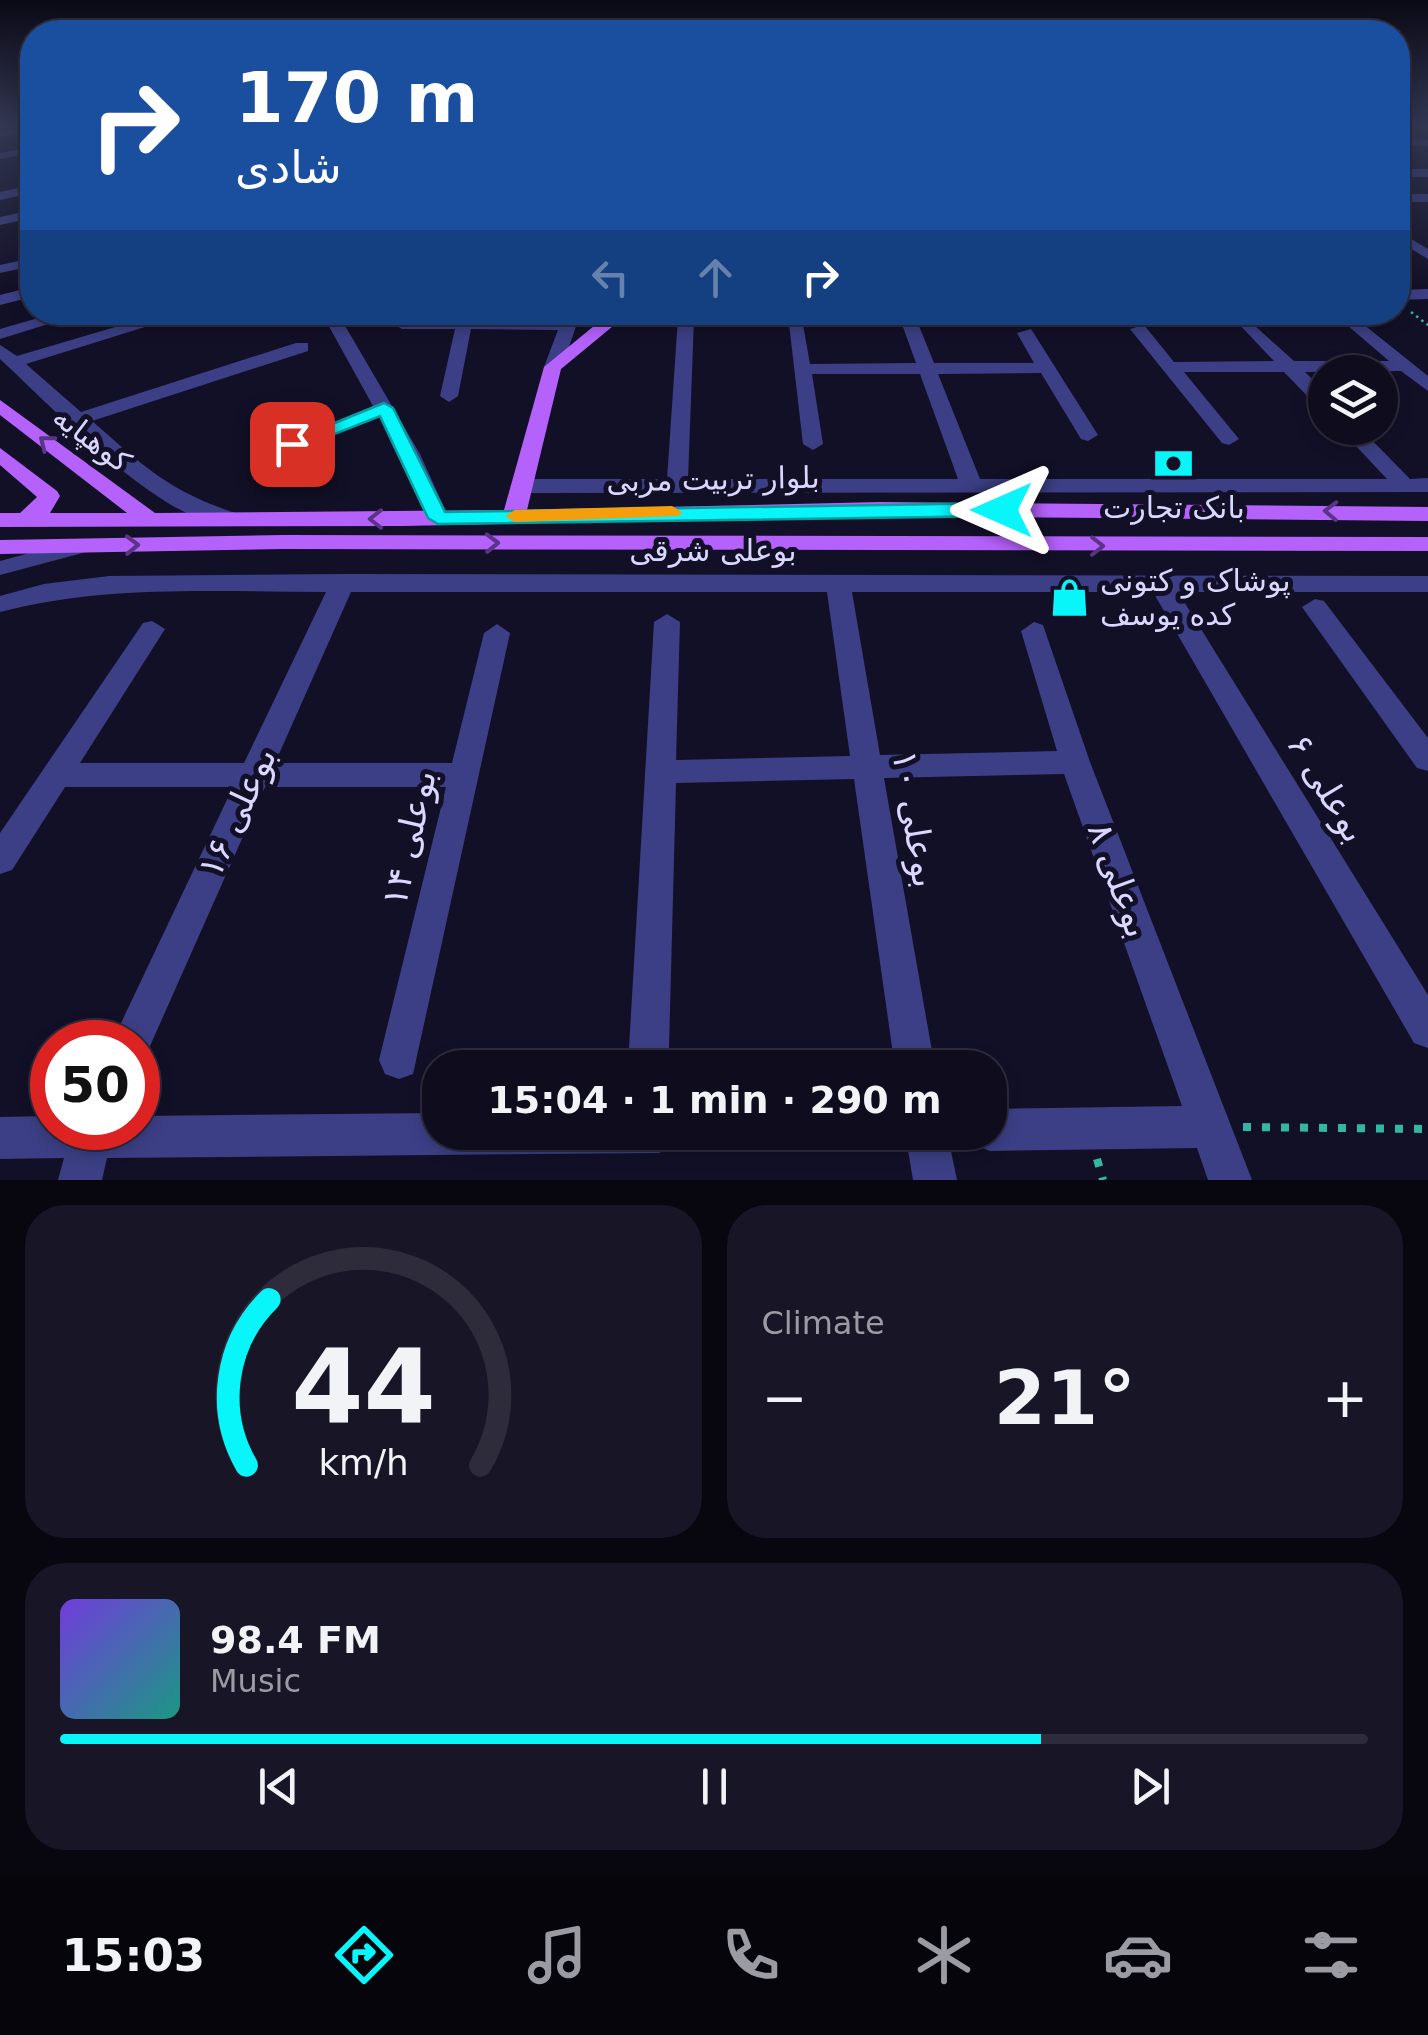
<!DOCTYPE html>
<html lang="en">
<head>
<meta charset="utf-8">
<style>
	:root { --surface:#0e0c1d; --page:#171526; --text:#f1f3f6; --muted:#9b9ba4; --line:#2e2c3b; --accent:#08f5fa }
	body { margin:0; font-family:"DejaVu Sans",Cairo,sans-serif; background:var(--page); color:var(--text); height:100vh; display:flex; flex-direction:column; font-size:38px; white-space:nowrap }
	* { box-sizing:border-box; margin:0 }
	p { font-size:32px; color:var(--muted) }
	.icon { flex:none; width:55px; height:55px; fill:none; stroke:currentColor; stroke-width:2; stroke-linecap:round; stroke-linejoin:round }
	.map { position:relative; height:1180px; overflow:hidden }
	.details { display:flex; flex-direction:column; gap:25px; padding:25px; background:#080710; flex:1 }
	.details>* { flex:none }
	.banner { position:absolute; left:20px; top:20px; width:1390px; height:305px; border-radius:40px; box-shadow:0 5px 15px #0003,0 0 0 2px var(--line); background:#1a4fa0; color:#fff; overflow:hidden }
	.fabs { position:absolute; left:1308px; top:355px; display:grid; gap:20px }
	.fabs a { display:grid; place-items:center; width:90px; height:90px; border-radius:50%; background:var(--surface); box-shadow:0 5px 15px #0003,0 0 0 2px var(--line); font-size:50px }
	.speed { position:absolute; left:30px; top:1020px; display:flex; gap:20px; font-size:50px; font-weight:700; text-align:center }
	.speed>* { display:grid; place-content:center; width:130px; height:130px; border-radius:50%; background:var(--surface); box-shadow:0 5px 15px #0003,0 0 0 2px var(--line); line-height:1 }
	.speed .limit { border:15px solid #d22; background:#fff; color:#111 }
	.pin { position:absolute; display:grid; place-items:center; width:85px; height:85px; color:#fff; margin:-42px; border-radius:20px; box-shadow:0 5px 15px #0006 }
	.me { position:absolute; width:110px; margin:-55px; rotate:270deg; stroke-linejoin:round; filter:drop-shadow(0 0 8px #0008) }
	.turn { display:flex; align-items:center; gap:35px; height:210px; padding:0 50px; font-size:45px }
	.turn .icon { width:130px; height:130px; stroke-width:2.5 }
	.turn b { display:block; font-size:70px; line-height:85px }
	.lanes { display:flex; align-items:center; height:95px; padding:0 50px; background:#0003; justify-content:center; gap:50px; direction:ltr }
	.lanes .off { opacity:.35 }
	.big { font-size:75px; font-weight:700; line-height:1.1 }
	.details .tile { flex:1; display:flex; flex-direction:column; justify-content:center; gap:15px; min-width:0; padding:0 35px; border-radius:40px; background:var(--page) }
	.details .dial { align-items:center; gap:0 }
	.dial svg { height:260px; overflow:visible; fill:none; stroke:var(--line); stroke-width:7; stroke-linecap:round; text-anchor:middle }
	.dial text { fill:var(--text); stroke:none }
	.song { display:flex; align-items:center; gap:30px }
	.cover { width:120px; height:120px; border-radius:15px; background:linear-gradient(135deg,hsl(260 70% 55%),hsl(170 70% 35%)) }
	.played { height:10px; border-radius:5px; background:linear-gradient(90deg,var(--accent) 75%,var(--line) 75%) }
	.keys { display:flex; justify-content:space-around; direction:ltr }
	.heat { display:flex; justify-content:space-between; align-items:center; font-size:55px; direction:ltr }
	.details .tiles { flex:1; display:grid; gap:25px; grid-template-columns:1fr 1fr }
	.tile:last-child { grid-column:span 2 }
	.trip { position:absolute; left:422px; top:1050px; width:585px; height:100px; border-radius:40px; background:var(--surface); box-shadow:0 5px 15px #0003,0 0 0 2px var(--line); font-weight:700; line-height:100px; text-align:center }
	.tab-bar { display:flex; height:160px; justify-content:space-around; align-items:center; background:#06050c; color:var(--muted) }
	.tab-bar .icon { width:70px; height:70px }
	.tab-bar .active { color:var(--accent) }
	.tab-bar b { font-size:45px; color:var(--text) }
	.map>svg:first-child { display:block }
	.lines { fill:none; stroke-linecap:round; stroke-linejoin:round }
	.path-far1 { stroke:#32b7a4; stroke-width:2.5; stroke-dasharray:2.5 4; stroke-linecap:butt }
	.path { stroke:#32b7a4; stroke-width:8; stroke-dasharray:8 11; stroke-linecap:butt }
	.minor { fill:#3c3f85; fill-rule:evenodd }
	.major { fill:#b561fc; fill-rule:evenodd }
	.oneway { stroke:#5b3487 }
	.route { fill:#08f5fa; stroke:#059fa2; stroke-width:2.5 }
	.slow { fill:#f59e0b }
	.labels { text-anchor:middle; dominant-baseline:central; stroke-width:10; stroke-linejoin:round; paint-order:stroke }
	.street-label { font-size:30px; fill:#d9d7fe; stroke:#121027 }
	.poi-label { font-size:30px; fill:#d9d7fe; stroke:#121027 }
	.near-street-label { font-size:35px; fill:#d9d7fe; stroke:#121027 }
</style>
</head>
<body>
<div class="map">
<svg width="1428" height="1180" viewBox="0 0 1428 1180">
	<rect width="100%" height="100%" fill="#121027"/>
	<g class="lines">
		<polyline class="path-far1" points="1411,312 1428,325"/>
		<g class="path">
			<polyline points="1243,1127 1428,1129"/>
			<polyline points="1097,1159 1103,1180"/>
		</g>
		<g class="minor">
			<polygon points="32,127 32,132 0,137 0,131"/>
			<polygon points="1398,138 1428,140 1428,146 1398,144"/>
			<polygon points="32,147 32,153 0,159 0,153"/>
			<rect x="1398" y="169" width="30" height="8"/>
			<polygon points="32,185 32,193 0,200 0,192"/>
			<rect x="1398" y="194" width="30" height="8"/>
			<polygon points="32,210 32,218 0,225 0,217"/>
			<polygon points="1398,231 1428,249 1428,259 1398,241"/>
			<polygon points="32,258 32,266 0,273 0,265"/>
			<polygon points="32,287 32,297 0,305 0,295"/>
			<polygon points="1428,289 1428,299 1398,300 1398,290"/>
			<polygon points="59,312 87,312 0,339 0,329"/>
			<path d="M166,312h27l-167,52 55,48 215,-69h12v8l-216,70c53,46 75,69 143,92l3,5 -3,5c-60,15 -192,-125 -235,-164v-14l17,11z"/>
			<polygon points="321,312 337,312 420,454 449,518 446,523 430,523 427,518 379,417 268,460 254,460 251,456 373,406"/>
			<polygon points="565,312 581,312 562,367 553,372 544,367 558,330 471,329 458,396 449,402 440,396 455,329 402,329 394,324 402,319 562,320"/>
			<polygon points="657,312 620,319 612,314 613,312"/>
			<polygon points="901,313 915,316 934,363 1034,363 1017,333 1031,329 1098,435 1088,441 1081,439 1041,373 938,374 980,479 1387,479 1339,428 1360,428 1410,479 1428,478 1428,492 521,493 510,486 521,479 667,479 678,318 686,313 694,318 688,479 958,479 920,374 812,374 823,444 813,450 803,444 788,315 802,319 810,364 916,363 899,316"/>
			<polygon points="1353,316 1428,376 1428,391 1401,371 1305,372 1325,392 1325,409 1318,407 1284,372 1184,372 1239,439 1229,445 1222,443 1130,329 1144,325 1174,362 1274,361 1237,322 1245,317 1294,361 1389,361 1347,325 1347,317"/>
			<polygon points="82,539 94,546 90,551 0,575 0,561"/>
			<path d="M343,574l1085,2v16h-250l250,403v53l-14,-5 -261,-451h-301l28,163 177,-4 -36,-120 13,-9 9,3 47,137 162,418h-44l-11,-32 -207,3 -15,-6 -5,-13h20v-23l192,-3 -118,-332 -180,4 51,290h-40l-41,-289 -178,4 -7,265 -6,13 -14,6 -14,-6 -6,-13 25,-426 13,-8 13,8 -4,138 174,-4 -23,-164h-476l-76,171h177l32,-130 13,-9 13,9 -97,441 -14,5 -14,-5 -6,-14 67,-273h-181l-119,268 -8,4v-17h-26l121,-255h-168l-53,83 -12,4v-41l143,-210 9,-2 13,8 -85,134h164l82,-171c-110,0 -219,-8 -326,20v-16l44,-12 65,-8z"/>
			<polygon points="1315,599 1324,601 1428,738 1428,771 1417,768 1302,607"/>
			<polygon points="440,1113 440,1132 680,1132 674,1147 659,1153 107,1158 102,1180 58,1180 64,1158 0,1159 0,1117 52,1116 52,1128 138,1128 138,1116"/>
			<polygon points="905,1132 947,1132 957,1180 913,1180"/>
		</g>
		<g class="major">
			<polygon points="611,312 630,312 561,369 527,510 880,502 1428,507 1428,521 880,516 404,526 0,527 0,513 20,513 37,497 0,465 0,448 57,491 60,496 50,513 127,513 0,415 0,400 155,513 504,510 544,367"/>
			<polygon points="283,535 1428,537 1428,551 283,549 0,554 0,540"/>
		</g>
	</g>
	<defs><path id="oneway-chevron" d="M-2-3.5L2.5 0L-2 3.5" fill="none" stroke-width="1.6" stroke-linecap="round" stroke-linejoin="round" transform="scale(2.5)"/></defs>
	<g class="oneway">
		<use href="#oneway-chevron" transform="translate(46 442) rotate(-142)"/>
		<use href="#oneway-chevron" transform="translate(1331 511) rotate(-178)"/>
		<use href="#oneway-chevron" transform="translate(376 519) rotate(-180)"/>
		<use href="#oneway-chevron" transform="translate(492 543) rotate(-1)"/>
		<use href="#oneway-chevron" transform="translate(132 545) rotate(-1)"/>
		<use href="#oneway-chevron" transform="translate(1097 546)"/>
	</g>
	<linearGradient id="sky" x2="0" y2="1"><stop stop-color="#0a0915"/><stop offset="0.43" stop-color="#333752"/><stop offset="1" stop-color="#333752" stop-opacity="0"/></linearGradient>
	<rect width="1428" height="293" fill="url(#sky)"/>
	<polygon class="route" points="384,403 393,408 445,512 1002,503 1012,510 1002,516 438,524 428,518 380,416 299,448 283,444"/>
	<polygon class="slow" points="672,506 682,512 679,516 515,522 505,516 515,510"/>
	<defs>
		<symbol id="bank-bare" viewBox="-9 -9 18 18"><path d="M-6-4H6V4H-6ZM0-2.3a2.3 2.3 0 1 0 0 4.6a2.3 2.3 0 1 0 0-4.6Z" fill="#08f5fa" stroke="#121027" stroke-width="2.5" paint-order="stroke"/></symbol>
		<symbol id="shop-bare" viewBox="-9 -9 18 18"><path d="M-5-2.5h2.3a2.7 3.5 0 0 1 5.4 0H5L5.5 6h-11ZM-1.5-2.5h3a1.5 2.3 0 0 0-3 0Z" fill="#08f5fa" stroke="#121027" stroke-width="2.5" paint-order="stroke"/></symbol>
	</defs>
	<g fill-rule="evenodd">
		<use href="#bank-bare" x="1146" y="436" width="55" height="55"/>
		<use href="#shop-bare" x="1042" y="570" width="55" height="55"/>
	</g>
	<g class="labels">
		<g class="street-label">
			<text transform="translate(92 439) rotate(37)">کوهپایه</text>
			<text transform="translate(713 479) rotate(-1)">بلوار تربیت مربی</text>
			<text x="713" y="550">بوعلی شرقی</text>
		</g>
		<g class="poi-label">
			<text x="1174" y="507">بانک تجارت</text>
			<text x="1100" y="580" text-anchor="start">پوشاک و کتونی<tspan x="1100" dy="34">کده یوسف</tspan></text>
		</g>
		<g class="near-street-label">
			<text transform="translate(1327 788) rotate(59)">بوعلی ۶</text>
			<text transform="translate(237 812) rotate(-65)">بوعلی ۱۶</text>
			<text transform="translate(915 819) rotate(81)">بوعلی ۱۰</text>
			<text transform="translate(409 838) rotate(-77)">بوعلی ۱۴</text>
			<text transform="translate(1119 880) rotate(70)">بوعلی ۸</text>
		</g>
	</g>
</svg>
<div class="fabs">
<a><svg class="icon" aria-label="layers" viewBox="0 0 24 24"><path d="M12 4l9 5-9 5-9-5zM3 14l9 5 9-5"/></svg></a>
</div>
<div class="speed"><div class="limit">50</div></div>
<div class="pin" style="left:292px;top:444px;background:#d93025"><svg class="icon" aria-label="arrive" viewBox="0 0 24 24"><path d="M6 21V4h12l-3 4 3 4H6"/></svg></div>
<svg class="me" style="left:1002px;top:510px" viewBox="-20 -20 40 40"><path d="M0-17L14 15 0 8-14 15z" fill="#08f5fa" stroke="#fff" stroke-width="4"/></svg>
<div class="trip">15:04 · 1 min · 290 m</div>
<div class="banner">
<div class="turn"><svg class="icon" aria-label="right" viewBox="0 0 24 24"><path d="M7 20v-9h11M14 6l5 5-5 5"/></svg><div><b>170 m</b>شادی</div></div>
<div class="lanes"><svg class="icon off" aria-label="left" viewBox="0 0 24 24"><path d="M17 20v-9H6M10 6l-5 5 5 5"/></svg><svg class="icon off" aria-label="ahead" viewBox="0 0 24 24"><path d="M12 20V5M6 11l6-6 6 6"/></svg><svg class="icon" aria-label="right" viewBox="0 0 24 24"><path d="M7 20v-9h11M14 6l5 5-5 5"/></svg></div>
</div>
</div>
<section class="details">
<div class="tiles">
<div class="tile dial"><svg viewBox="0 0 100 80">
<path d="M14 69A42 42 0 1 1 86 69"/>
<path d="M14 69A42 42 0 0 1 21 18" stroke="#08f5fa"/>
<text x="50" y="56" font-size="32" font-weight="700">44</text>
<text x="50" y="72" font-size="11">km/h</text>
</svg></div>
<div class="tile"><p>Climate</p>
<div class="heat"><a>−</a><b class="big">21°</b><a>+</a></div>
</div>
<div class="tile">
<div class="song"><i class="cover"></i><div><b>98.4 FM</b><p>Music</p></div></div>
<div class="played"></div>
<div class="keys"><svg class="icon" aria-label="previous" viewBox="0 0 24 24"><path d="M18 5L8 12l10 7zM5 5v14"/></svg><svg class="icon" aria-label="pause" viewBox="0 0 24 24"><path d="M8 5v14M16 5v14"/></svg><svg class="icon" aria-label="next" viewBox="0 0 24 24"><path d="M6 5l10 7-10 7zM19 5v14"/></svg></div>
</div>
</div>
</section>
<nav class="tab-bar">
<b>15:03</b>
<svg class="icon active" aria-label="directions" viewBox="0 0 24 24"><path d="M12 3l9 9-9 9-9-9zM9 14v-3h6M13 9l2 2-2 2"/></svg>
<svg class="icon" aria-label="music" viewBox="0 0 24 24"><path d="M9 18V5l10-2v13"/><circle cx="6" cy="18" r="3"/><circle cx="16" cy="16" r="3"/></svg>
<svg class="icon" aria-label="phone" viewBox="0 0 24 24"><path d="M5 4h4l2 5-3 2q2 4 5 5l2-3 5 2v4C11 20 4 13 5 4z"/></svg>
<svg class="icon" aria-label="climate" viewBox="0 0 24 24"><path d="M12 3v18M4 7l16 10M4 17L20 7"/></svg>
<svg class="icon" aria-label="car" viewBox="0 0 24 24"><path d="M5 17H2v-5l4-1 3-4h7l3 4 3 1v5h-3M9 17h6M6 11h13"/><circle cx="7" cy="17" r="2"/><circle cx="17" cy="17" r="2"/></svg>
<svg class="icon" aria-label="filters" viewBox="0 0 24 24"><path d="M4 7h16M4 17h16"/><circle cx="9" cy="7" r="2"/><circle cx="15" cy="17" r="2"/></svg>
</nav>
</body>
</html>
